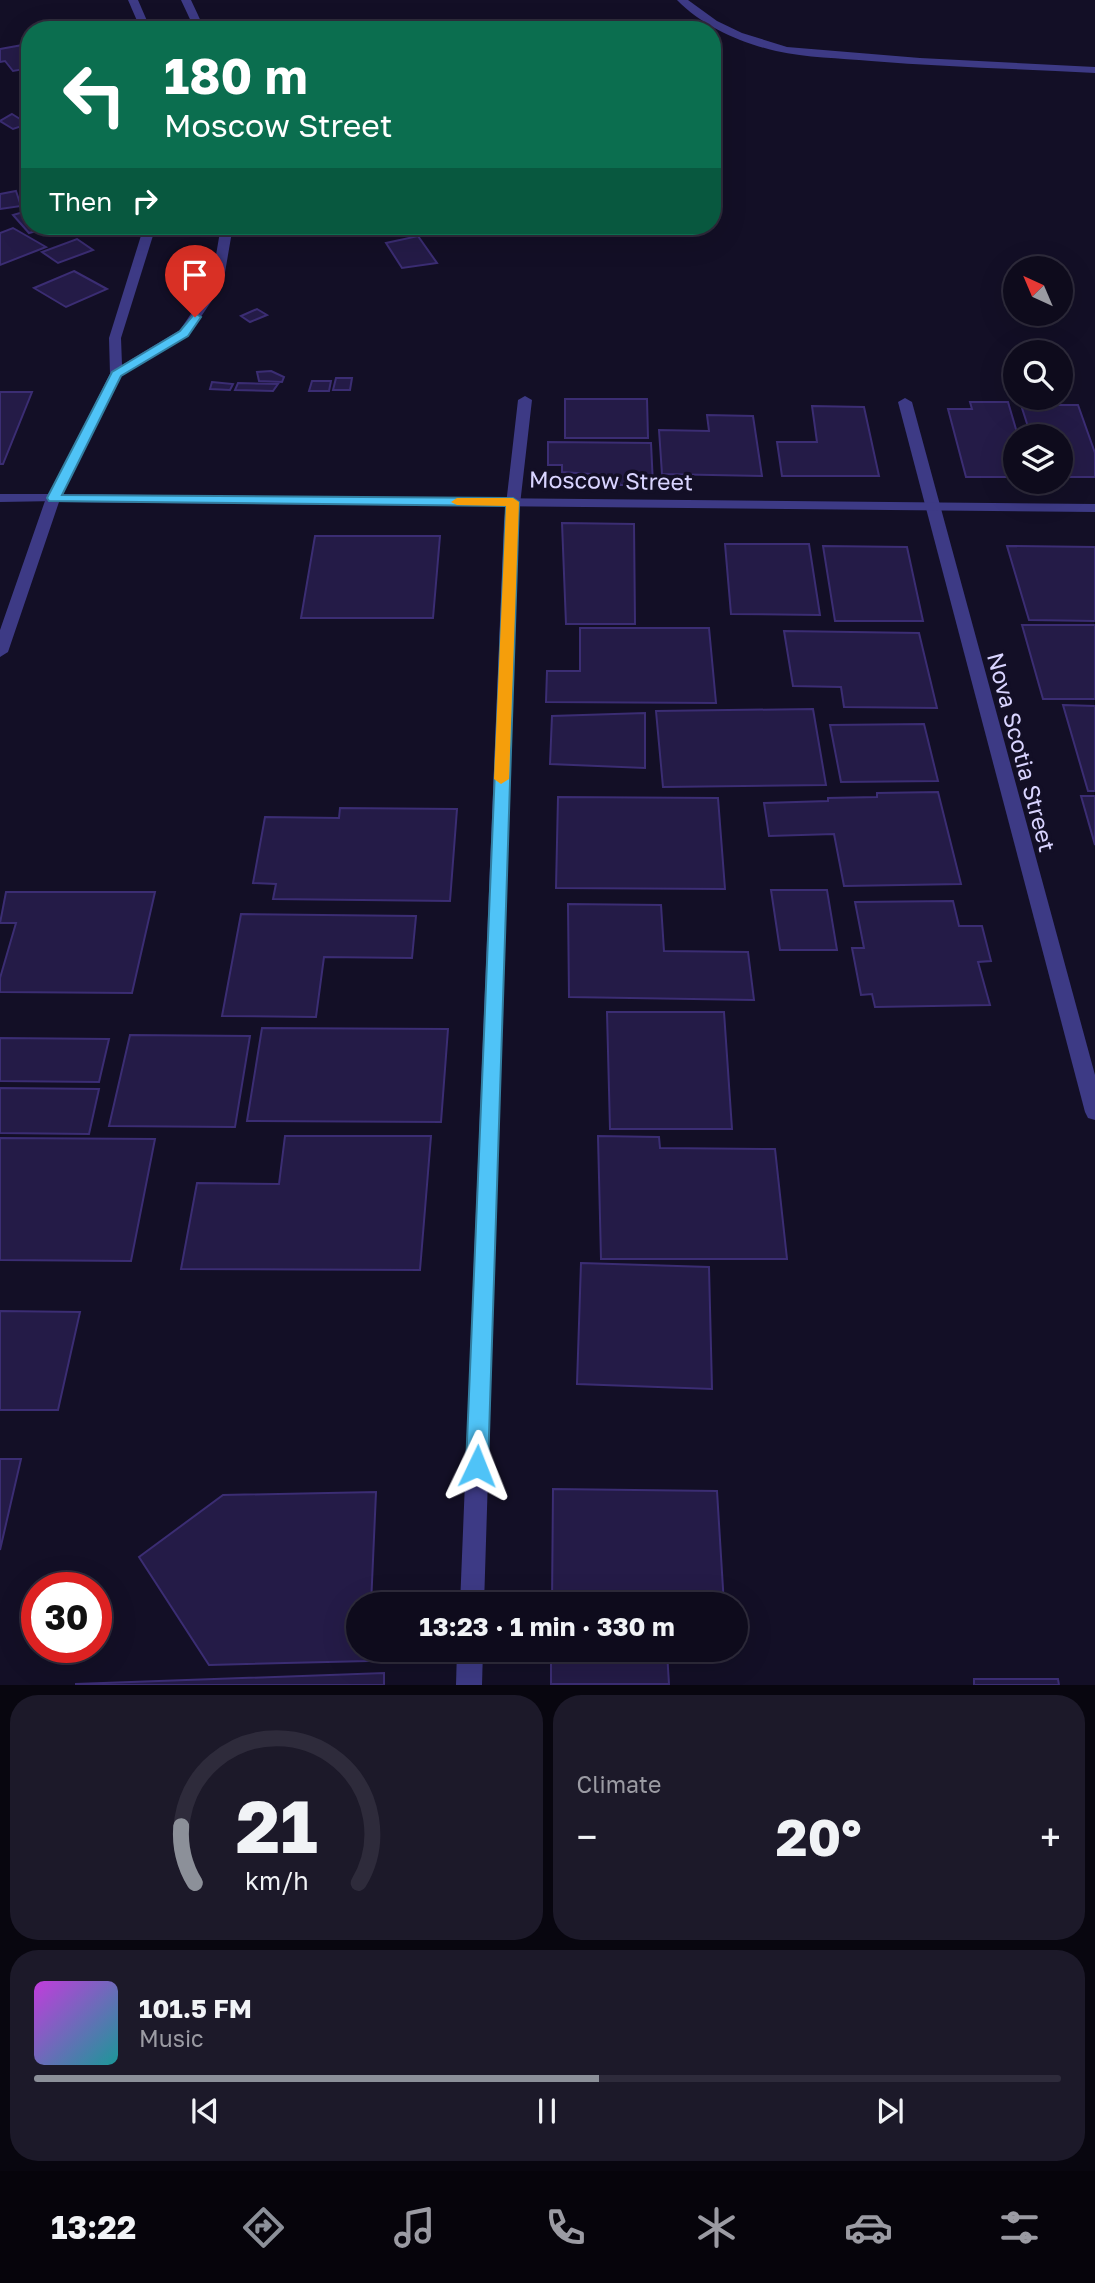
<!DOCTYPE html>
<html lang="en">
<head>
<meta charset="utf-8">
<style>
	:root { --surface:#0e0b1c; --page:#1c1929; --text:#f1f3f6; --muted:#9b9ba3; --line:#2e2b3b; --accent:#8c9099 }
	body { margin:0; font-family:"Golos Text",sans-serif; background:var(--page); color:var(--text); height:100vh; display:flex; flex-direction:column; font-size:26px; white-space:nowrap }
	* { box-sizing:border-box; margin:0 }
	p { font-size:23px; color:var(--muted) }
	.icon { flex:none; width:38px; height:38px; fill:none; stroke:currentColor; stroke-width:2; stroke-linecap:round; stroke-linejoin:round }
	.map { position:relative; height:1685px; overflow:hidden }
	.panel { display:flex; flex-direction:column; gap:10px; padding:10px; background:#08060f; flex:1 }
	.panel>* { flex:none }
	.banner { position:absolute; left:21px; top:21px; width:700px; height:214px; border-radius:28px; box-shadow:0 7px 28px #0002,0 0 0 2px var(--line); background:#0b6e4f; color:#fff; overflow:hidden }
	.needle { width:46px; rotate:316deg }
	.tools { position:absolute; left:1003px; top:256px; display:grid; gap:14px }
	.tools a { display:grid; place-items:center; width:70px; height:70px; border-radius:50%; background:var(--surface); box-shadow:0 7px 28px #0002,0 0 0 2px var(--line); font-size:35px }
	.speed { position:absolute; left:21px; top:1572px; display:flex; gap:14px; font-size:35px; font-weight:700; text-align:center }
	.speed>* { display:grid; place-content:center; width:91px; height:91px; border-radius:50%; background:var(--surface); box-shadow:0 7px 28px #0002,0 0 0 2px var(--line); line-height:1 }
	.speed .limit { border:10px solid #d22; background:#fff; color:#111 }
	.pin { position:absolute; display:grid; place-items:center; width:60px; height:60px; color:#fff; margin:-72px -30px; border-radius:50% 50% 50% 0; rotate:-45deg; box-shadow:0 0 7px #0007 }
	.pin .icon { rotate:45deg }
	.me { position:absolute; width:77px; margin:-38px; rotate:2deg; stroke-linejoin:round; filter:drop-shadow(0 0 5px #0008) }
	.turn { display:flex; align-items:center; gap:24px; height:147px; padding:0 28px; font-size:32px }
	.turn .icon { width:91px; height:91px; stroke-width:2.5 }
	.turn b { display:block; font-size:49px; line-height:60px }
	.then { display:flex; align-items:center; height:66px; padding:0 28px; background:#0003; gap:14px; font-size:26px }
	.big { font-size:52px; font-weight:700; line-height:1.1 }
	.panel .widget { flex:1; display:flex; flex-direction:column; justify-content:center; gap:10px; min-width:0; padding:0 24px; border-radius:28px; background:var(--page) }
	.panel .dial { align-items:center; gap:0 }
	.dial svg { height:182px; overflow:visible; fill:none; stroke:var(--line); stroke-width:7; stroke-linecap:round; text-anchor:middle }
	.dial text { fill:var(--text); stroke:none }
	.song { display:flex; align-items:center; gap:21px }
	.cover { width:84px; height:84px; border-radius:10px; background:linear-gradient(135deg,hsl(290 70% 55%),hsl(180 70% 35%)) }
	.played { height:7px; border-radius:4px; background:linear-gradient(90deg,var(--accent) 55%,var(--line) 55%) }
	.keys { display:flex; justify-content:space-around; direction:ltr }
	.heat { display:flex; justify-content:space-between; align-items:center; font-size:38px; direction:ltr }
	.panel .tiles { flex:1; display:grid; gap:10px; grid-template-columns:1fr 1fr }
	.widget:last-child { grid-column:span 2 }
	.trip { position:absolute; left:346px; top:1592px; width:402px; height:70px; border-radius:35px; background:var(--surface); box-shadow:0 7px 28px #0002,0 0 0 2px var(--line); font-weight:700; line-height:70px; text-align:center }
	.tabs { display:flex; height:112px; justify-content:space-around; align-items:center; background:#06040b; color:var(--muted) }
	.tabs .icon { width:49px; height:49px }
	.tabs .current { color:var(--accent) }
	.tabs b { font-size:32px; color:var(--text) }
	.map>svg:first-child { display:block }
	.building { fill:#241b47; stroke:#3b2d73; stroke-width:2 }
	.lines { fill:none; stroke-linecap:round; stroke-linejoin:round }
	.service { fill:#3d3a85; fill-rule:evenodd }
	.minor { fill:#3d3a85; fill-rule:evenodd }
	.tertiary { fill:#3d3a85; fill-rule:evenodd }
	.route { fill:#4fc3f7; stroke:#337fa1; stroke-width:2 }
	.slow { fill:#f59e0b }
	.labels { text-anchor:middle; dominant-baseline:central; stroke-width:7; stroke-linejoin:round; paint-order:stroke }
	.street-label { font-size:23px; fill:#d9d4ff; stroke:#130f26 }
</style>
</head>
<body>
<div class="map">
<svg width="1095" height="1685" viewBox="0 0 1095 1685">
	<rect width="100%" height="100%" fill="#130f26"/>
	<g class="building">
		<polygon points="28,44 30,68 13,71 5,61 0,62 0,49"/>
		<polygon points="12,114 28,124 13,129 0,121"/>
		<polygon points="16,191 21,206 0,209 0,194"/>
		<polygon points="30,210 30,226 54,226 29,233 13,215"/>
		<polygon points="13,228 46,247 0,265 0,233"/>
		<polygon points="418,236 437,263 402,268 386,243"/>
		<polygon points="77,239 93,250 58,263 42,252"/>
		<polygon points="74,271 107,289 66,307 34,288"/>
		<polygon points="257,309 267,315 250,322 241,316"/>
		<polygon points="271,371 284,377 282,382 259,381 257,372"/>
		<polygon points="336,378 352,378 350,390 333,390"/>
		<polygon points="312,381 331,381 329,391 309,391"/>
		<polygon points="212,382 233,384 230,390 210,389"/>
		<polygon points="238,383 278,384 273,391 235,390"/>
		<polygon points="0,392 32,392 3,464 0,464"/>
		<polygon points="565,399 647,399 648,438 565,438"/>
		<polygon points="970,402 1008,402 1018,436 1015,436 1015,477 966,477 948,409 972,409"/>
		<polygon points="1021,405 1078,405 1095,453 1095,477 1060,477 1060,436 1031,436"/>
		<polygon points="812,406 864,407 879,476 782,476 777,442 817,442"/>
		<polygon points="707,415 753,416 762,476 662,474 659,430 709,431"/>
		<polygon points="548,442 651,443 653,485 620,485 620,476 562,472 562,465 548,465"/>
		<polygon points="562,523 634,524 635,624 566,624"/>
		<polygon points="315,536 440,536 433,618 301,618"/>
		<polygon points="725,544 809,544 820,615 731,614"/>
		<polygon points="823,546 907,547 923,621 835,621"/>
		<polygon points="1007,546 1095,547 1095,621 1029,620"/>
		<polygon points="1022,625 1095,625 1095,699 1043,699"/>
		<polygon points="580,628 709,628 716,703 546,702 547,671 580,671"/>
		<polygon points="784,631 919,633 937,708 844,707 841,687 793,686"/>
		<polygon points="1063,705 1095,706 1095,791 1088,791"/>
		<polygon points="813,709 826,785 663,787 656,711"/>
		<polygon points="645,713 645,768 550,764 552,716"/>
		<polygon points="924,724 938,781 841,782 830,725"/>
		<polygon points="938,792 961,884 844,886 834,834 769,836 764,803 828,801 828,798 877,797 877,793"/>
		<polygon points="1081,796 1095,796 1095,845"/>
		<polygon points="558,797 718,798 725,889 556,888"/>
		<polygon points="340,808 457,809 450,901 273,899 276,884 253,883 265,817 339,818"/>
		<polygon points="771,890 827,890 837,950 780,950"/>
		<polygon points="6,892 155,892 132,993 0,992 0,978 16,923 0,923"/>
		<polygon points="953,901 959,926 982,926 991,961 978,962 990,1005 875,1007 872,994 861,995 852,948 864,948 855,902"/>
		<polygon points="568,904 661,905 664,951 748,952 754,1000 569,997"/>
		<polygon points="241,914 416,916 412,958 324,957 316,1017 222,1016"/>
		<polygon points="607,1012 724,1012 732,1129 610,1129"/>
		<polygon points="262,1028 448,1029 441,1122 247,1121"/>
		<polygon points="130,1035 250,1036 235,1127 109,1126"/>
		<polygon points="0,1038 109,1039 99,1082 0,1081"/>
		<polygon points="0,1088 99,1089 89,1134 0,1133"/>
		<polygon points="285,1136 431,1136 420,1270 181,1269 197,1183 279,1184"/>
		<polygon points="598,1136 659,1137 660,1148 775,1149 787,1259 601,1259"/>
		<polygon points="0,1138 155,1139 131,1261 0,1260"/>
		<polygon points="581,1263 709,1267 712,1389 577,1384"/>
		<polygon points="0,1311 80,1312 58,1410 0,1410"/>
		<polygon points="0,1459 21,1459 0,1550"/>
		<polygon points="553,1489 717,1491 724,1605 552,1605"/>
		<polygon points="376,1492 371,1605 359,1605 359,1650 369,1650 368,1661 209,1665 139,1557 223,1495"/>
		<polygon points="551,1650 726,1650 726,1652 667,1652 669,1684 551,1684"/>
		<polygon points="384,1673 384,1685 76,1685 76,1684"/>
		<polygon points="974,1679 1058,1679 1059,1685 974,1685"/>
	</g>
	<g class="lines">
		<path class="service" d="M677,0h11l29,21 25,12 45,14 133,11 175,9v6c-75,-4 -149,-6 -224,-12 -32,-3 -64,-3 -95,-10 -35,-8 -74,-25 -99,-51z"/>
		<g class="minor">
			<polygon points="128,0 138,0 151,30 141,30"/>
			<polygon points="181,0 191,0 205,30 195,30"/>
			<polygon points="144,226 156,226 121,338 122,365 180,330 211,284 221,226 233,226 223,284 188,336 121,376 58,501 0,502 0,494 49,494 54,485 110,374 109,338"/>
			<polygon points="525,396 532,400 518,522 484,1605 460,1605 504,522 518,400"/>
			<polygon points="905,398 912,402 1095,1075 1095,1120 1088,1118 1085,1112 898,402"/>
			<polygon points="457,1650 483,1650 482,1685 456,1685"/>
		</g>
		<polygon class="tertiary" points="53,494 1095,504 1095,512 59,502 8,652 0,657 0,630 46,498"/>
	</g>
	<polygon class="route" points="195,313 201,317 188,336 121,376 62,495 513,498 519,502 488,1466 484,1473 477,1476 469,1473 466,1466 506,506 49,501 47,498 112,372 180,331"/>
	<polygon class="slow" points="513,498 519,502 509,779 501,784 494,779 506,506 457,505 451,502 457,498"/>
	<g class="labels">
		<g class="street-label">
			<text transform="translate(611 480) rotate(1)">Moscow Street</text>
			<text transform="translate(1022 752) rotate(75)">Nova Scotia Street</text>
		</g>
	</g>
</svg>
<div class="tools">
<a><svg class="needle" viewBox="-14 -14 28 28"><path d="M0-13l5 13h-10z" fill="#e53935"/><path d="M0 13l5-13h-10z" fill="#9b9ba3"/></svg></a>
<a><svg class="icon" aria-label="search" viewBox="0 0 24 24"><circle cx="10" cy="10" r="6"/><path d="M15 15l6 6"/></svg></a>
<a><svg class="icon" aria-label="layers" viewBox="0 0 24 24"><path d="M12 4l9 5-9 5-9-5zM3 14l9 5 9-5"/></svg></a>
</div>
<div class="speed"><div class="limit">30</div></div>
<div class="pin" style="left:195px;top:317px;background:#d93025"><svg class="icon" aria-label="arrive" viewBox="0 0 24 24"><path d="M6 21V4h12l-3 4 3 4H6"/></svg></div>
<svg class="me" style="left:477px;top:1466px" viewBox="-20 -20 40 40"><path d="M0-17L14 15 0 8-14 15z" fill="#4fc3f7" stroke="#fff" stroke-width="4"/></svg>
<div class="trip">13:23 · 1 min · 330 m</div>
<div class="banner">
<div class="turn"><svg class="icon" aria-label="left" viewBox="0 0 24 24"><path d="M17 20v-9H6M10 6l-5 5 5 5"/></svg><div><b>180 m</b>Moscow Street</div></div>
<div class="then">Then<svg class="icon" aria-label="right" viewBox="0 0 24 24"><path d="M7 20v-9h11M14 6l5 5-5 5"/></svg></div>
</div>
</div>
<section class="panel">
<div class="tiles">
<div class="widget dial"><svg viewBox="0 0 100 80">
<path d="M14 69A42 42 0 1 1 86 69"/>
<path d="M14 69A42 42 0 0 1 8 44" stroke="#8c9099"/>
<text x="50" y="56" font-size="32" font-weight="700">21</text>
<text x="50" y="72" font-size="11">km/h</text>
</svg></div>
<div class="widget"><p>Climate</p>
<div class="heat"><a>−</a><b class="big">20°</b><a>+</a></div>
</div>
<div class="widget">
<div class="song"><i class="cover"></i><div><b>101.5 FM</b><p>Music</p></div></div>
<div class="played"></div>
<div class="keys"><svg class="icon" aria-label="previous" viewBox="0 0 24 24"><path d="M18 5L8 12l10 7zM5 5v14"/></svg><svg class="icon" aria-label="pause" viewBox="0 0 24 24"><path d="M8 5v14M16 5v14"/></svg><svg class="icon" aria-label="next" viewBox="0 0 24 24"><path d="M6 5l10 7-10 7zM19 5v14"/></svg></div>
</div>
</div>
</section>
<nav class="tabs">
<b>13:22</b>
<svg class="icon current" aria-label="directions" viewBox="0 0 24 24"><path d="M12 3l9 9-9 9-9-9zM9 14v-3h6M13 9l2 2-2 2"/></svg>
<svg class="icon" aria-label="music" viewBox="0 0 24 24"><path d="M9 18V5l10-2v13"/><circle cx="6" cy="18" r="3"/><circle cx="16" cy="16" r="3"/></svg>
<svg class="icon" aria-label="phone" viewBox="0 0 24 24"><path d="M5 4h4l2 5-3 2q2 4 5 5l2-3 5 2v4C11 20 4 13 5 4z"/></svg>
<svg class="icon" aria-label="climate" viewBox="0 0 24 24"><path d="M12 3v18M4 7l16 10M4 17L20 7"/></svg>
<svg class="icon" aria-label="car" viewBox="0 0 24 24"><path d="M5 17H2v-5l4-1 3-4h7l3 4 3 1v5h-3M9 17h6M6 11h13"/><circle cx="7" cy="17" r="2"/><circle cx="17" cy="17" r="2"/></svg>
<svg class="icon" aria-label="filters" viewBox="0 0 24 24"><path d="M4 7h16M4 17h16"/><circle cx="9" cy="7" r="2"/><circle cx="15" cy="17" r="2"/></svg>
</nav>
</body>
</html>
